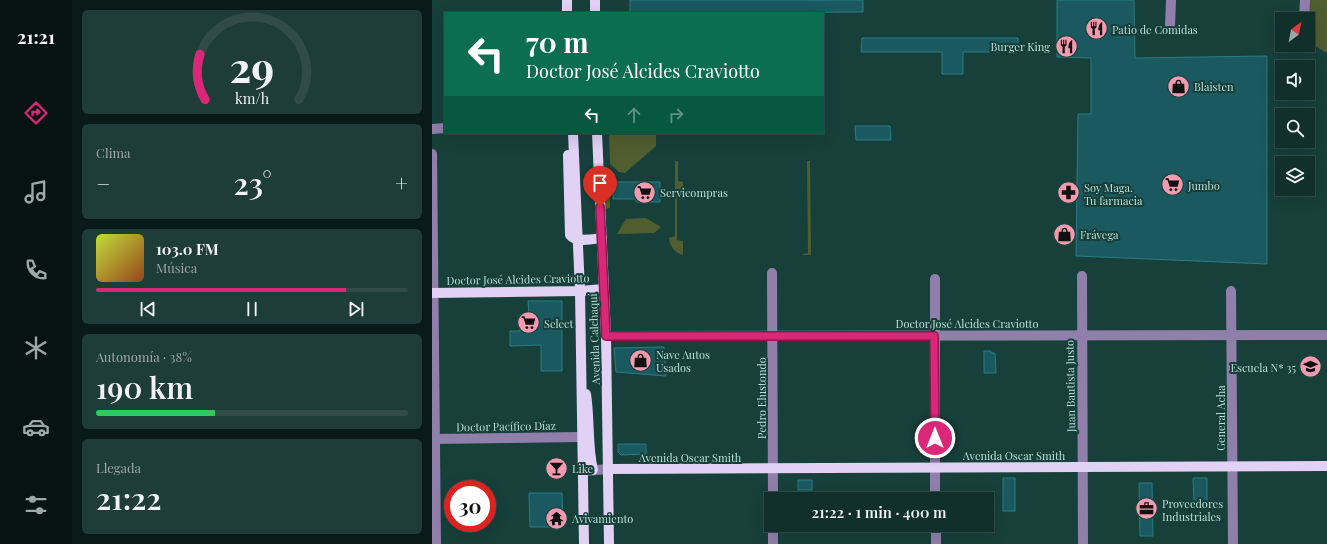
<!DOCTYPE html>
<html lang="es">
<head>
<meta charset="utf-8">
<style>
	:root { --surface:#11302c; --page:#1e3c38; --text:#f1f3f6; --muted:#9ca9a9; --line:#304b48; --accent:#db2777 }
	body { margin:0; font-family:"Playfair Display",serif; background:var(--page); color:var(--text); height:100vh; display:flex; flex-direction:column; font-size:15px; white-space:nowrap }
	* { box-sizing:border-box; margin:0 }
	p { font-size:13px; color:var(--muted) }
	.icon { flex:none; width:22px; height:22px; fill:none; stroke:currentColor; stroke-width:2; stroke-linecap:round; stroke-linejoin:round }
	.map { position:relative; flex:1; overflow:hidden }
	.drawer { display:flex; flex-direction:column; gap:10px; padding:10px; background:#091a18; width:360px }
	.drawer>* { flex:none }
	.banner { position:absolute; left:12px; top:12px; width:380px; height:122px; border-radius:0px; box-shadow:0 4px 16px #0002,0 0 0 1px var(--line); background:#0b6e4f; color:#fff; overflow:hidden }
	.needle { width:26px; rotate:32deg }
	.tools { position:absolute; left:843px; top:12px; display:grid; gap:8px }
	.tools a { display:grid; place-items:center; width:40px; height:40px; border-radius:0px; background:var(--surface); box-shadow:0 4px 16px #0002,0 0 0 1px var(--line); font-size:20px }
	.speed { position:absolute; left:12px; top:480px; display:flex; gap:8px; font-size:20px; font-weight:700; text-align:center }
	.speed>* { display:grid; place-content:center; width:52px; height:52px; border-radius:50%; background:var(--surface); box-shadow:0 4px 16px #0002,0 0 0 1px var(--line); line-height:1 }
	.speed .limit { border:6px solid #d22; background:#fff; color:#111 }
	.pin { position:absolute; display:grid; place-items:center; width:34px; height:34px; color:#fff; margin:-41px -17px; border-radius:50% 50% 50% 0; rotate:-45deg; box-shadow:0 0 4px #0007 }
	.pin .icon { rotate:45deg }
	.me { position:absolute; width:44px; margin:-22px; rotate:0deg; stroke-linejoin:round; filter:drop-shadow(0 0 3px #0008) }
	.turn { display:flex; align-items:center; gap:14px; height:84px; padding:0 16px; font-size:18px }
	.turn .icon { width:52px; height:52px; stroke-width:2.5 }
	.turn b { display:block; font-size:28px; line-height:34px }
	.lanes { display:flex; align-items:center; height:38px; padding:0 16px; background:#0003; justify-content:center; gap:20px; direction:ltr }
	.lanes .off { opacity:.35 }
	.big { font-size:30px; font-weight:600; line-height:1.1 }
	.drawer .card { flex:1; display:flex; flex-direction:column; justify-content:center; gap:6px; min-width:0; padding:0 14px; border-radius:6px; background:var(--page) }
	.drawer .dial { align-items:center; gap:0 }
	.dial svg { height:104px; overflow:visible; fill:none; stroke:var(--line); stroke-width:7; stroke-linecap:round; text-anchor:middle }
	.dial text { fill:var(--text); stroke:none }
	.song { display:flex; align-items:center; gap:12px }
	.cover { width:48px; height:48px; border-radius:6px; background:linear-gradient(135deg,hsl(70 70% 55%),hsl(20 70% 35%)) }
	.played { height:4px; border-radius:2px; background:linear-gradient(90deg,var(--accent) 80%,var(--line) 80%) }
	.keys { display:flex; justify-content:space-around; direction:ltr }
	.heat { display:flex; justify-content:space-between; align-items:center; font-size:22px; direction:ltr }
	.charge { height:6px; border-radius:3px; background:linear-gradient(90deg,#34c759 38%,var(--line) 0) }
	.trip { position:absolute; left:332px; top:492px; width:230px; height:40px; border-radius:0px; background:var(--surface); box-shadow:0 4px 16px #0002,0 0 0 1px var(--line); font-weight:600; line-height:40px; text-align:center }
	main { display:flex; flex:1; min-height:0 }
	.tabs { display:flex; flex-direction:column; width:72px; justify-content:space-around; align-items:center; background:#071312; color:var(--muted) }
	.tabs .icon { width:28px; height:28px }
	.tabs .on { color:var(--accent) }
	.tabs b { font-size:18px; color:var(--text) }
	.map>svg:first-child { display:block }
	.green { fill:#505e2f }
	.building { fill:#1a595f; stroke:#2a7d84 }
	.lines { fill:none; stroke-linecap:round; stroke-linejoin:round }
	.minor { stroke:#917fab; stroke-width:10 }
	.major { stroke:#e0d1f5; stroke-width:10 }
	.route-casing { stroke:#8e194d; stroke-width:10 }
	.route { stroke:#db2777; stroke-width:7 }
	.labels { text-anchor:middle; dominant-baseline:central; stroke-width:4; stroke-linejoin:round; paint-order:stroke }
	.poi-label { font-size:11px; fill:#badfd8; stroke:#17403b; text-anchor:start }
	.street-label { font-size:11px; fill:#badfd8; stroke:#17403b }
</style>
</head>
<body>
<main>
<nav class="tabs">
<b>21:21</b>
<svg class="icon on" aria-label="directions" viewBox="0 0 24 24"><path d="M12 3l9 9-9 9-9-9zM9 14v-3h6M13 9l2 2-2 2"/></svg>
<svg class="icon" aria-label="music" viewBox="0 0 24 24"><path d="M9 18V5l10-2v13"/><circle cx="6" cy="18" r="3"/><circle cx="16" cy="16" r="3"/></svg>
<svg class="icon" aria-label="phone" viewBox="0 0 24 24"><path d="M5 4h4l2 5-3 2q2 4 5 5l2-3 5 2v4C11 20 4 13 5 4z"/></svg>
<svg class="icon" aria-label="climate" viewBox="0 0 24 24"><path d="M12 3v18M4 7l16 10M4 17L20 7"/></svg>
<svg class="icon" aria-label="car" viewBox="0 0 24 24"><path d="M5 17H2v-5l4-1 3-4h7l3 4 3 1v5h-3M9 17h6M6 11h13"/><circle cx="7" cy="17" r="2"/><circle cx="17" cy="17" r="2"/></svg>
<svg class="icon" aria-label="filters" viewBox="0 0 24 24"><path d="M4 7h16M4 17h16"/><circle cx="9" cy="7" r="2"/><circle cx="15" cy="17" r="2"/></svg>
</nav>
<section class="drawer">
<div class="card dial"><svg viewBox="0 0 100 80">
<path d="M14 69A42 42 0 1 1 86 69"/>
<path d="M14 69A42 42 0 0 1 10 34" stroke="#db2777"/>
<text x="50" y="56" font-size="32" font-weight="700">29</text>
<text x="50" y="72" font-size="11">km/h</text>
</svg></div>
<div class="card"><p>Clima</p>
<div class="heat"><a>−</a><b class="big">23°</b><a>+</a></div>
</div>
<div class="card">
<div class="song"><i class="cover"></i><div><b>103.0 FM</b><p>Música</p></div></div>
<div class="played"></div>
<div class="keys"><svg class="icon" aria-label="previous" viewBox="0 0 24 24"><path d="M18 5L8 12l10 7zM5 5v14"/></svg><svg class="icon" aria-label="pause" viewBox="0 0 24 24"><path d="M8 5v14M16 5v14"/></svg><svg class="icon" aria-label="next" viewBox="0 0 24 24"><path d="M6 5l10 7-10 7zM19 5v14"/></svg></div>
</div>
<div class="card"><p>Autonomía · 38%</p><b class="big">190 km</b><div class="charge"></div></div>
<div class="card"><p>Llegada</p><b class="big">21:22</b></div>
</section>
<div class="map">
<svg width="895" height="544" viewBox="0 0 895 544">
	<rect width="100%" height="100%" fill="#17403b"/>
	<g class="green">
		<polygon points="873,0 895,0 895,53 881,45 876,40 876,19"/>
		<polygon points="177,133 224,133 224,146 193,173 187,172 178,164"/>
		<path d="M243,161h3v20l5,1v7h-6v51l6,1v14c-8,-2 -13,-8 -14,-17l6,-2z"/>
		<polygon points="375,161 378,161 379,255 371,255 371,254 376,253"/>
		<polygon points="171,174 177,179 178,208 172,209"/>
		<polygon points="214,218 229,227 222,233 185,234 194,219"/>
	</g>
	<g class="building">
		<polygon points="198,0 431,0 431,12 198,13"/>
		<polygon points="625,0 702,0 703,58 835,56 835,264 644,256 646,114 659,114 659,58 625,57"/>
		<polygon points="430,38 586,38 586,52 531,52 531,74 510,74 510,52 429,52"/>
		<polygon points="423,126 458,126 459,140 424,140"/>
		<polygon points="181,182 228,182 228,202 204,202 204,199 181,199"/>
		<polygon points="96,301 130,301 130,371 109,371 109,345 78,346 78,331 88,331 88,315 97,315"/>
		<polygon points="232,347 234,376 184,372 182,348"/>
		<polygon points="552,351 559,351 559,353 563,353 564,373 552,373"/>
		<polygon points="186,444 214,444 214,454 189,455 186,452"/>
		<rect x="571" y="478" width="12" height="33"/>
		<polygon points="761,478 775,478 775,502 762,502"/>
		<rect x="366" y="480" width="14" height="10"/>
		<polygon points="707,483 720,483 721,536 708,536"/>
		<polygon points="97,493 130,493 131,527 98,527"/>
	</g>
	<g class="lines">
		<g class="minor">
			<polyline points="872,19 873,0"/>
			<polyline points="738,26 739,0"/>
			<polyline points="0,129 13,128"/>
			<polyline points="0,154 4,544"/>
			<polyline points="340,273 341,499"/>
			<polyline points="650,276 651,544"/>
			<polyline points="503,279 503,499"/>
			<polyline points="799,291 801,544"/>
			<polyline points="174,336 895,335"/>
			<polyline points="0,439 149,437"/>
			<polyline points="153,471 176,469"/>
			<polyline points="341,525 341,544"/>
			<polyline points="504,525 504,544"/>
		</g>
		<g class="major">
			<polyline points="135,0 135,13"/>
			<polyline points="163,0 163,13"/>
			<polyline points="141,133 148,291 152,544"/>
			<polyline points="165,133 174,336 177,544"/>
			<path d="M136,155l2,80c6,8 23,4 32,3"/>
			<polyline points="0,293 148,291 172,289"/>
			<path d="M154,394c4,25 1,51 7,76"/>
			<polyline points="176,469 895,466"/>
		</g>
	</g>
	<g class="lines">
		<defs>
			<polyline id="route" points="168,207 174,336 502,336 503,438"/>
		</defs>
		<use href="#route" class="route-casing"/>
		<use href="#route" class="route"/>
	</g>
	<defs>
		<symbol id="restaurant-disc" viewBox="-11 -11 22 22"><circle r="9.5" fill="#f29ab0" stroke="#17403b"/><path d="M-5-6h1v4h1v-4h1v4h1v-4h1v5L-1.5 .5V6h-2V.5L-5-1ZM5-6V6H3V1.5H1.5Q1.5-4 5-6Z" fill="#111"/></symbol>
		<symbol id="shop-disc" viewBox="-11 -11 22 22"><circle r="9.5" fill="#f29ab0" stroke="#17403b"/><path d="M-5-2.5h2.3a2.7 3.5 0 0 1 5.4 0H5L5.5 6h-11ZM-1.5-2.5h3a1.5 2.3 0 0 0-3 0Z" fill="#111"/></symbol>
		<symbol id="supermarket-disc" viewBox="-11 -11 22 22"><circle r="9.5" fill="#f29ab0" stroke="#17403b"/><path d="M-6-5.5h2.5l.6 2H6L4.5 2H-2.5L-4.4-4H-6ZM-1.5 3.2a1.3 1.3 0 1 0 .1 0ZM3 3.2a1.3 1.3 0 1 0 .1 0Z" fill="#111"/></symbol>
		<symbol id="pharmacy-disc" viewBox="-11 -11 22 22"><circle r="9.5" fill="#f29ab0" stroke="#17403b"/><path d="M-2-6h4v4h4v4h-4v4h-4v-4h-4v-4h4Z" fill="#111"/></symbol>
		<symbol id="school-disc" viewBox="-11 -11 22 22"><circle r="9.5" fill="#f29ab0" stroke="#17403b"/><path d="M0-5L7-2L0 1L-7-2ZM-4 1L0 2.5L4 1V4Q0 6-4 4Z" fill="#111"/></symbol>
		<symbol id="bar-disc" viewBox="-11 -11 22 22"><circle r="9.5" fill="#f29ab0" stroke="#17403b"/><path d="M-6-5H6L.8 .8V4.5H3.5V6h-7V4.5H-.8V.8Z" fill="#111"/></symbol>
		<symbol id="office-disc" viewBox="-11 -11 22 22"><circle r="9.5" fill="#f29ab0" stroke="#17403b"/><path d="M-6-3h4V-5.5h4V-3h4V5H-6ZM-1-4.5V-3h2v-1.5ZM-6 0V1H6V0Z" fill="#111"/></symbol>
		<symbol id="temple-disc" viewBox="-11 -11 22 22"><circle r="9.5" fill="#f29ab0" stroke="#17403b"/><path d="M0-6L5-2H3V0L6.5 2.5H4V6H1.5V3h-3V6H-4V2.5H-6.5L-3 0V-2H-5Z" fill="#111"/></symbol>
	</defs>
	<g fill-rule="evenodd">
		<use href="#restaurant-disc" x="652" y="16" width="25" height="25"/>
		<use href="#restaurant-disc" x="622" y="34" width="25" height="25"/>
		<use href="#shop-disc" x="734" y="74" width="25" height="25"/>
		<use href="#supermarket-disc" x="728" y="172" width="25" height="25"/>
		<use href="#supermarket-disc" x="200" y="180" width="25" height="25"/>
		<use href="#pharmacy-disc" x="624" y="180" width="25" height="25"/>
		<use href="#shop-disc" x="620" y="222" width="25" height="25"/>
		<use href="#supermarket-disc" x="84" y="310" width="25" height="25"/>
		<use href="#shop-disc" x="196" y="348" width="25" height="25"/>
		<use href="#school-disc" x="866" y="354" width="25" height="25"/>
		<use href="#bar-disc" x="112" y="456" width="25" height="25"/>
		<use href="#office-disc" x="702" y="496" width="25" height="25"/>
		<use href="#temple-disc" x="112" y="506" width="25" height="25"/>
	</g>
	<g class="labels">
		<g class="poi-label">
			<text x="680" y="29">Patio de Comidas</text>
			<text x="618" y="46" text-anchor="end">Burger King</text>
			<text x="762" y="86">Blaisten</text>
			<text x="756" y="185">Jumbo</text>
			<text x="652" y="187">Soy Maga.<tspan x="652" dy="13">Tu farmacia</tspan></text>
			<text x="228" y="192">Servicompras</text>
			<text x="648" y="234">Frávega</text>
			<text x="112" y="323">Select</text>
			<text x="224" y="354">Nave Autos<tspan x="224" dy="13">Usados</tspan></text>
			<text x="864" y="367" text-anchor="end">Escuela N* 35</text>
			<text x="140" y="468">Like</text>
			<text x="730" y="503">Proveedores<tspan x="730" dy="13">Industriales</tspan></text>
			<text x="140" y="518">Avivamiento</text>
		</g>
		<g class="street-label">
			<text transform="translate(86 279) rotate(-1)">Doctor José Alcides Craviotto</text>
			<text x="535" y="323">Doctor José Alcides Craviotto</text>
			<text transform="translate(162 339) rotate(-92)">Avenida Calchaquí</text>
			<text transform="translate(638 386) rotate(-91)">Juan Bautista Justo</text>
			<text transform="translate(329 398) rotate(-90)">Pedro Elustondo</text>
			<text transform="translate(788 418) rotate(-90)">General Acha</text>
			<text transform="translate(74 426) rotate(-1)">Doctor Pacífico Díaz</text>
			<text x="582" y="455">Avenida Oscar Smith</text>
			<text x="258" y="457">Avenida Oscar Smith</text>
		</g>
	</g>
</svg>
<div class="tools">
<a><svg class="needle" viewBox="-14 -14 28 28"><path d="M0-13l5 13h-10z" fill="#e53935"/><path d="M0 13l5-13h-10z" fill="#9ca9a9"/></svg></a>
<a><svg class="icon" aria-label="sound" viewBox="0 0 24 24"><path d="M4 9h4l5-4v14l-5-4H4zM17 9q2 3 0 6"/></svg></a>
<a><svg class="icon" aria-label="search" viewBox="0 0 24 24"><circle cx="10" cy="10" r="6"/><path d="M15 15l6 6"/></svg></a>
<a><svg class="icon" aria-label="layers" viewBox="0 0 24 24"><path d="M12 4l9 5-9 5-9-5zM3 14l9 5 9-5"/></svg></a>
</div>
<div class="speed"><div class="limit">30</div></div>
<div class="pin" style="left:168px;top:207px;background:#d93025"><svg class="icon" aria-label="arrive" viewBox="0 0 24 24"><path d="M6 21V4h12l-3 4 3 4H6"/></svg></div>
<svg class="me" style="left:503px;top:438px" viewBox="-20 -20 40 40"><circle r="17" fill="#db2777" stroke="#fff" stroke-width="3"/><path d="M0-11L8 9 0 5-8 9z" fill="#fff"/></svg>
<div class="trip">21:22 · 1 min · 400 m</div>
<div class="banner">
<div class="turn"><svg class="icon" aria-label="left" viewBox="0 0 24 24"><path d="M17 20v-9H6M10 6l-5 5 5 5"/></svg><div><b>70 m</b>Doctor José Alcides Craviotto</div></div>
<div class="lanes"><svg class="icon" aria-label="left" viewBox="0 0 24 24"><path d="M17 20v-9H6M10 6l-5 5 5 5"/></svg><svg class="icon off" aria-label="ahead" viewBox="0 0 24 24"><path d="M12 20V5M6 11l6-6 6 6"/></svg><svg class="icon off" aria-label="right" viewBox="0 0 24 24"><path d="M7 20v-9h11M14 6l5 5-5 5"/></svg></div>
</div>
</div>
</main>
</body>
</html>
